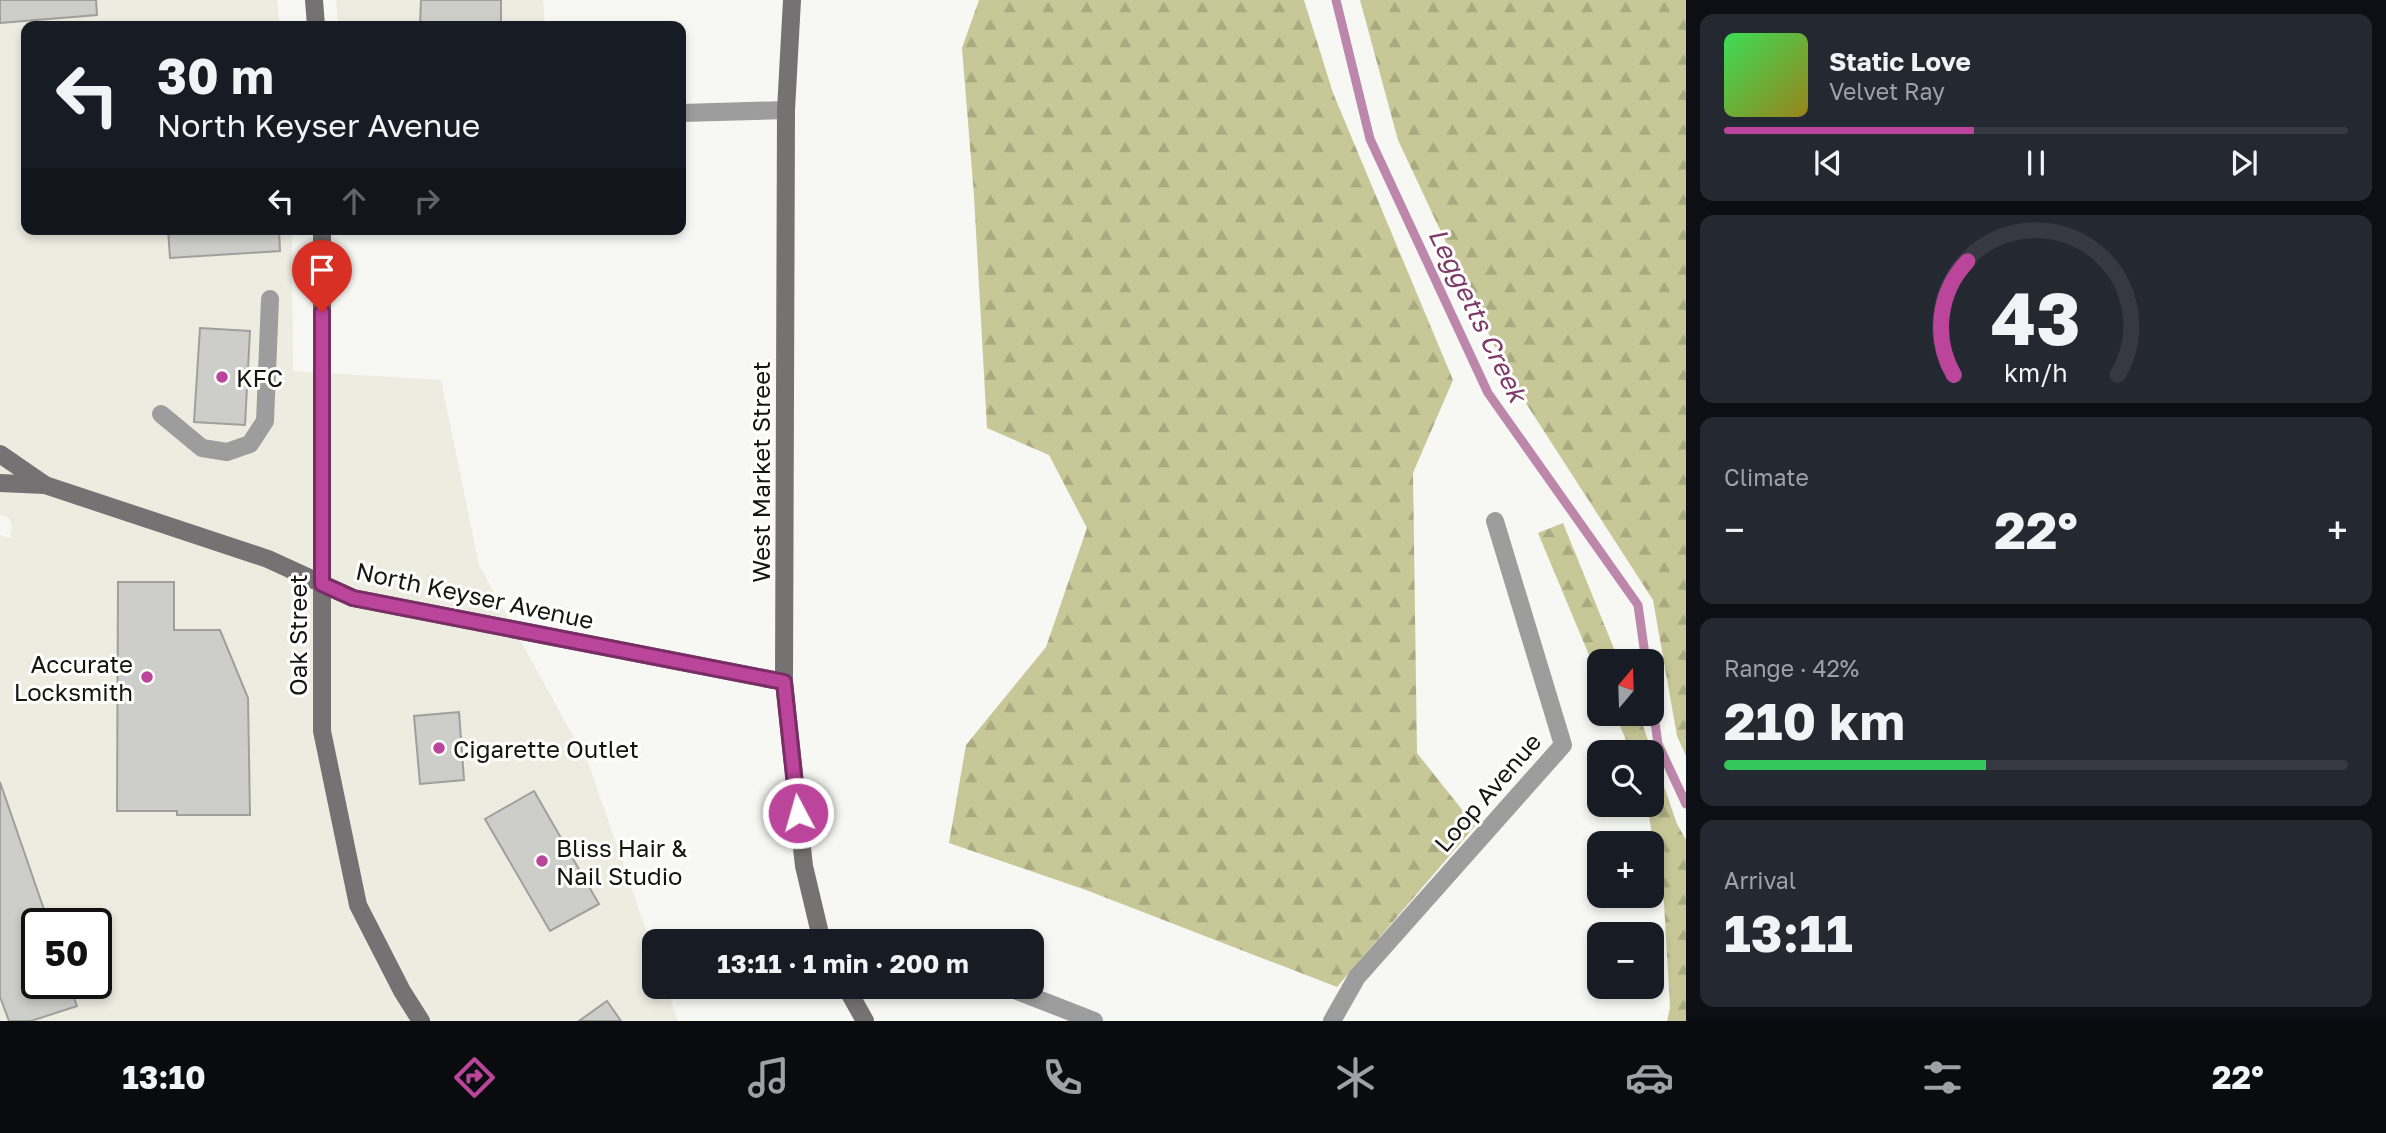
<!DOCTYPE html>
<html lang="en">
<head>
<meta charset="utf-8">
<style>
	:root { --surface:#171b24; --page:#242831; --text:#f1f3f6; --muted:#9ea1a6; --line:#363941; --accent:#bb459b }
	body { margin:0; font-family:"Golos Text",sans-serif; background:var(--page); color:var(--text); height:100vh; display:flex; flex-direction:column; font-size:26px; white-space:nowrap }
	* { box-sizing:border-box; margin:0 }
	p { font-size:23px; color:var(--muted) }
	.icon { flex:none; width:38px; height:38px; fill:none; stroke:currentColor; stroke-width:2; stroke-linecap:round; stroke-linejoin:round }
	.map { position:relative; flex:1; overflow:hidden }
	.sheet { display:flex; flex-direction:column; gap:14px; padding:14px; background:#0d0f14; width:700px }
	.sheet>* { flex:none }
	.hud { position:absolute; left:21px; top:21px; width:665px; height:214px; border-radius:14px; box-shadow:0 4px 10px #0003; background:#171b24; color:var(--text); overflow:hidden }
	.needle { width:46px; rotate:19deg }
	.tools { position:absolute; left:1587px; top:649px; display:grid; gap:14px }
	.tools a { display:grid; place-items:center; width:77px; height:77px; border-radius:14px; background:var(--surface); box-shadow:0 4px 10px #0003; font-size:35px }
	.speed { position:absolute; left:21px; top:908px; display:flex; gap:14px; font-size:35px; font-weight:700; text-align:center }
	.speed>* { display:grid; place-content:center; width:91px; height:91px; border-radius:50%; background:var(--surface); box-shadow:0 4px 10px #0003; line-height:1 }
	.speed .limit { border:4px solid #111; border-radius:10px; background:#fff; color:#111 }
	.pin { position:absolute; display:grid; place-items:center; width:60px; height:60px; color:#fff; margin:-72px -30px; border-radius:50% 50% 50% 0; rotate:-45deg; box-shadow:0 0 7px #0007 }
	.pin .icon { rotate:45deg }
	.me { position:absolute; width:77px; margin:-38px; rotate:354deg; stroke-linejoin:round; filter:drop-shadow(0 0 5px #0008) }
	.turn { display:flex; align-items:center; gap:24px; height:147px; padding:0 21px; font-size:32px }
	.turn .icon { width:91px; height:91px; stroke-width:2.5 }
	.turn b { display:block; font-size:49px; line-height:60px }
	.lanes { display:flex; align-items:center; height:66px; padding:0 21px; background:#0003; justify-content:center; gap:35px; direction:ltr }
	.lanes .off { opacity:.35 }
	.big { font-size:52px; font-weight:700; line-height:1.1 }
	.sheet .tile { flex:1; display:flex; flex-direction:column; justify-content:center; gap:10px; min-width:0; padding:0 24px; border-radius:14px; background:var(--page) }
	.sheet .dial { align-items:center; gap:0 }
	.dial svg { height:182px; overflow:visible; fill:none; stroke:var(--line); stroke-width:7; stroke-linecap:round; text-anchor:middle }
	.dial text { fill:var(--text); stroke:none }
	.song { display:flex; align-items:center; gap:21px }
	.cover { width:84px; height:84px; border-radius:10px; background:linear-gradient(135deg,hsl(130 70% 55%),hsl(50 70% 35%)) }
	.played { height:7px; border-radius:4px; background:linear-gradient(90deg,var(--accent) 40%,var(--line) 40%) }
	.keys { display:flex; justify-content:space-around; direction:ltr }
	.heat { display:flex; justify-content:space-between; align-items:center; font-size:38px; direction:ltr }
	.charge { height:10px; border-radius:5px; background:linear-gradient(90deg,#34c759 42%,var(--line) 0) }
	.trip { position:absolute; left:642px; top:929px; width:402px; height:70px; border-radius:14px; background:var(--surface); box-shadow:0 4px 10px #0003; font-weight:700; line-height:70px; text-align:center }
	.dock { display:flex; height:112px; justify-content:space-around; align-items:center; background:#090b0e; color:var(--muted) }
	.dock .icon { width:49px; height:49px }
	.dock .on { color:var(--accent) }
	.dock b { font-size:32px; color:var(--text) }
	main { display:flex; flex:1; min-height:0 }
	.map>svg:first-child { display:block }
	.built { fill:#ecece1; fill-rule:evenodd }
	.forest { fill:url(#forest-firs) }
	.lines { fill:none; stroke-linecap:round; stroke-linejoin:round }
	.stream { stroke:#bc87aa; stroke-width:9 }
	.building { fill:#cdceca; stroke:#9f9f9c; stroke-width:2 }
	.lane { stroke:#9e9d9e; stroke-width:18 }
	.street { stroke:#9e9d9e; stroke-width:18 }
	.secondary { stroke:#747273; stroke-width:18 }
	.route-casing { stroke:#7a2d65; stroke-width:18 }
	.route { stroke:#bb459b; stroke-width:12 }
	.poi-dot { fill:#bb459b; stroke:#fffffe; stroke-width:2.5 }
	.labels { text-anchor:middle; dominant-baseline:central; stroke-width:6; stroke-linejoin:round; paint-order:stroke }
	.poi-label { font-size:24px; fill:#141413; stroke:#fffffe; text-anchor:start }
	.street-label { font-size:24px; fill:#141413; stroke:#fffffe }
	.water-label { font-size:26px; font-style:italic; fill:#7e3b6a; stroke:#fffffe }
</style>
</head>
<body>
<main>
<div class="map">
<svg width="1686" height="1021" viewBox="0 0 1686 1021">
	<defs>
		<pattern id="forest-firs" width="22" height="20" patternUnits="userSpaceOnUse" patternTransform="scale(1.75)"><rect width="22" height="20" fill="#c7c797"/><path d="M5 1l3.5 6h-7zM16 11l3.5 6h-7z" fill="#aaaa81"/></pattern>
	</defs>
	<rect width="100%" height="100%" fill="#f7f8f4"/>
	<g class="built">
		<path d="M0,0h277l3,26h-254v203h266l1,142 148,9 38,185 110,200 65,188v34h12l12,34h-678v-486l10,3 2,-12 -3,-8 -9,-3zM37,924h59v60h-59z"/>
		<polygon points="336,0 543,0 545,26 338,26"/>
	</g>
	<g class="forest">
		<polygon points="979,0 1304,0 1333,93 1453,380 1413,473 1417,753 1475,826 1337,987 1086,890 949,843 966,745 1046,647 1087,528 1049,455 987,428 974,196 962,48"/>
		<polygon points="1360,0 1686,0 1686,756 1677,736 1653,600 1509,377 1398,140"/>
		<polygon points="1563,523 1619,661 1600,662 1599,679 1538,533"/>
		<polygon points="1615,714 1639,714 1677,824 1686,840 1686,1021 1667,1021 1670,1008 1664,903 1647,805 1652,805 1652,752 1631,752"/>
	</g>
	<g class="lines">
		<g class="stream">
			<polyline points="1336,0 1370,139 1488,393 1638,605 1646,662"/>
			<polyline points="1652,701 1658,744 1686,804"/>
		</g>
	</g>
	<g class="building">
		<polygon points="0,0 96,0 97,15 0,23"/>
		<polygon points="421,0 501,0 501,25 420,25"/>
		<polygon points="168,229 279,229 280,251 170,258"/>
		<polygon points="200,328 250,331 245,425 194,422"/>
		<polygon points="118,582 174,582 174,630 220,630 248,698 250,815 177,815 177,811 117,811"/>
		<polygon points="459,712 464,780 420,784 414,716"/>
		<polygon points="0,782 49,924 37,924 37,984 69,984 77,1006 31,1021 9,1021 0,997"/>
		<polygon points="534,791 599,904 550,931 485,819"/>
		<polygon points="607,1001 621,1021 579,1021"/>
	</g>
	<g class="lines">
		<polyline class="lane" points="161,414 202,448 227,452 250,444 265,421 270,299"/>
		<g class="street">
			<polyline points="681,113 786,110"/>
			<polyline points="1007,987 1094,1021"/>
			<polyline points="1332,1021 1357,977 1563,745 1495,521"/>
		</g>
		<g class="secondary">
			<polyline points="314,0 316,26"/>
			<polyline points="792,0 786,110 784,682 804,866 822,942"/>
			<polyline points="322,229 322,731 358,905 402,991 421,1021"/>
			<polyline points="0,454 45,485 268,559 353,598 784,682"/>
			<polyline points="0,483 45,485"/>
			<polyline points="846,987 865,1021"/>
		</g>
	</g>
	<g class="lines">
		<defs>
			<polyline id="route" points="322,312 322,584 353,598 784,682 798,813"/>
		</defs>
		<use href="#route" class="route-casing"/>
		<use href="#route" class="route"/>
	</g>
	<g class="poi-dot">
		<circle cx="222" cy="377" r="7"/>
		<circle cx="147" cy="677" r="7"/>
		<circle cx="439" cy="748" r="7"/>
		<circle cx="542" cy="861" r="7"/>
	</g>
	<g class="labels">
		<g class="poi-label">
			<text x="236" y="377">KFC</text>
			<text x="133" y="663" text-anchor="end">Accurate<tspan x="133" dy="28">Locksmith</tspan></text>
			<text x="453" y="748">Cigarette Outlet</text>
			<text x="556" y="847">Bliss Hair &amp;<tspan x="556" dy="28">Nail Studio</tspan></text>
		</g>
		<g class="street-label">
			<text transform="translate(760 472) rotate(-90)">West Market Street</text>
			<text transform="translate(475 595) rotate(12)">North Keyser Avenue</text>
			<text transform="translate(297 635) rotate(-90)">Oak Street</text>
			<text transform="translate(1487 792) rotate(-49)">Loop Avenue</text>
		</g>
		<g class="water-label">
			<text transform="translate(1478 315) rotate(64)">Leggetts Creek</text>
		</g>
	</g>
</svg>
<div class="tools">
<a><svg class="needle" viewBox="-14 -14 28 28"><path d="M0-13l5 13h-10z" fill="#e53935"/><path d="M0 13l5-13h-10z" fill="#9ea1a6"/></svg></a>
<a><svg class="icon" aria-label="search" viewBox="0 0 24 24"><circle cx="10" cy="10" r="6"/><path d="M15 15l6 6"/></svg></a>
<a>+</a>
<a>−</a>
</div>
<div class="speed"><div class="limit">50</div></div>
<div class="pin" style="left:322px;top:312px;background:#d93025"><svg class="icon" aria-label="arrive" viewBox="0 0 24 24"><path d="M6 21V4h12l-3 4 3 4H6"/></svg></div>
<svg class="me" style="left:798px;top:813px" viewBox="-20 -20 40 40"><circle r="17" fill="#bb459b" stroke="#fff" stroke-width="3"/><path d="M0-11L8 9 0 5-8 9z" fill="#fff"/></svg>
<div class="trip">13:11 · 1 min · 200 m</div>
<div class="hud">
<div class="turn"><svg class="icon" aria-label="left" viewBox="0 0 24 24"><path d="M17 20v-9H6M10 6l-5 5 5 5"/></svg><div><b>30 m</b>North Keyser Avenue</div></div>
<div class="lanes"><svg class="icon" aria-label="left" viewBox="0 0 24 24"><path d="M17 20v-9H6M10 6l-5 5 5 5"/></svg><svg class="icon off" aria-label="ahead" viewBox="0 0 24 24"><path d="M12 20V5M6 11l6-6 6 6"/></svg><svg class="icon off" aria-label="right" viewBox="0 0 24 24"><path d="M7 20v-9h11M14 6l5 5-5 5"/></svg></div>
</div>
</div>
<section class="sheet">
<div class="tile">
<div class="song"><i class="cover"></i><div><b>Static Love</b><p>Velvet Ray</p></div></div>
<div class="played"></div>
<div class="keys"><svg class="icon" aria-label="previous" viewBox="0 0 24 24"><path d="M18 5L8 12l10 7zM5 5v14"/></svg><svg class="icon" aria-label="pause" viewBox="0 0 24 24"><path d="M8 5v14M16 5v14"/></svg><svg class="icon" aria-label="next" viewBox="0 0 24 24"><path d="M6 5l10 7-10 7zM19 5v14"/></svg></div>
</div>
<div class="tile dial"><svg viewBox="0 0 100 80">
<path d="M14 69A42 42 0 1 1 86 69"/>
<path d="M14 69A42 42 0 0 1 20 19" stroke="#bb459b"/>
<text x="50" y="56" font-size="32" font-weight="700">43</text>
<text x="50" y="72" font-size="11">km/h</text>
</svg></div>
<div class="tile"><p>Climate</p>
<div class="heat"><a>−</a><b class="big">22°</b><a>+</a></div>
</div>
<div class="tile"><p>Range · 42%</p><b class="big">210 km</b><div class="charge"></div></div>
<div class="tile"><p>Arrival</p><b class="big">13:11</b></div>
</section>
</main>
<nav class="dock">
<b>13:10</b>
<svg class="icon on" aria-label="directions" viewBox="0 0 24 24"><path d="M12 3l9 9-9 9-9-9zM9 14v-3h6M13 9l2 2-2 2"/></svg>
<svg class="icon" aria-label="music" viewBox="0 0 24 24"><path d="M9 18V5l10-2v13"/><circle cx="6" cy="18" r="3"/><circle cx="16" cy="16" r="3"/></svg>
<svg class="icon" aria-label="phone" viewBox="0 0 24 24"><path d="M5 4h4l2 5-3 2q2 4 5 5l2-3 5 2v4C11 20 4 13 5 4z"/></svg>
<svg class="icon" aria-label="climate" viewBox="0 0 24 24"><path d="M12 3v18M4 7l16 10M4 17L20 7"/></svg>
<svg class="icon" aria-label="car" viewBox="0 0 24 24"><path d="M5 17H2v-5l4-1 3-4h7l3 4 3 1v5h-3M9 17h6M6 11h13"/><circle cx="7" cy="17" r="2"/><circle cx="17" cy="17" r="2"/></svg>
<svg class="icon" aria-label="filters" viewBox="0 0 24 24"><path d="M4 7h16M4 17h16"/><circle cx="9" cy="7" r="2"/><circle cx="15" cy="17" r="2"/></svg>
<b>22°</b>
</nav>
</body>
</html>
